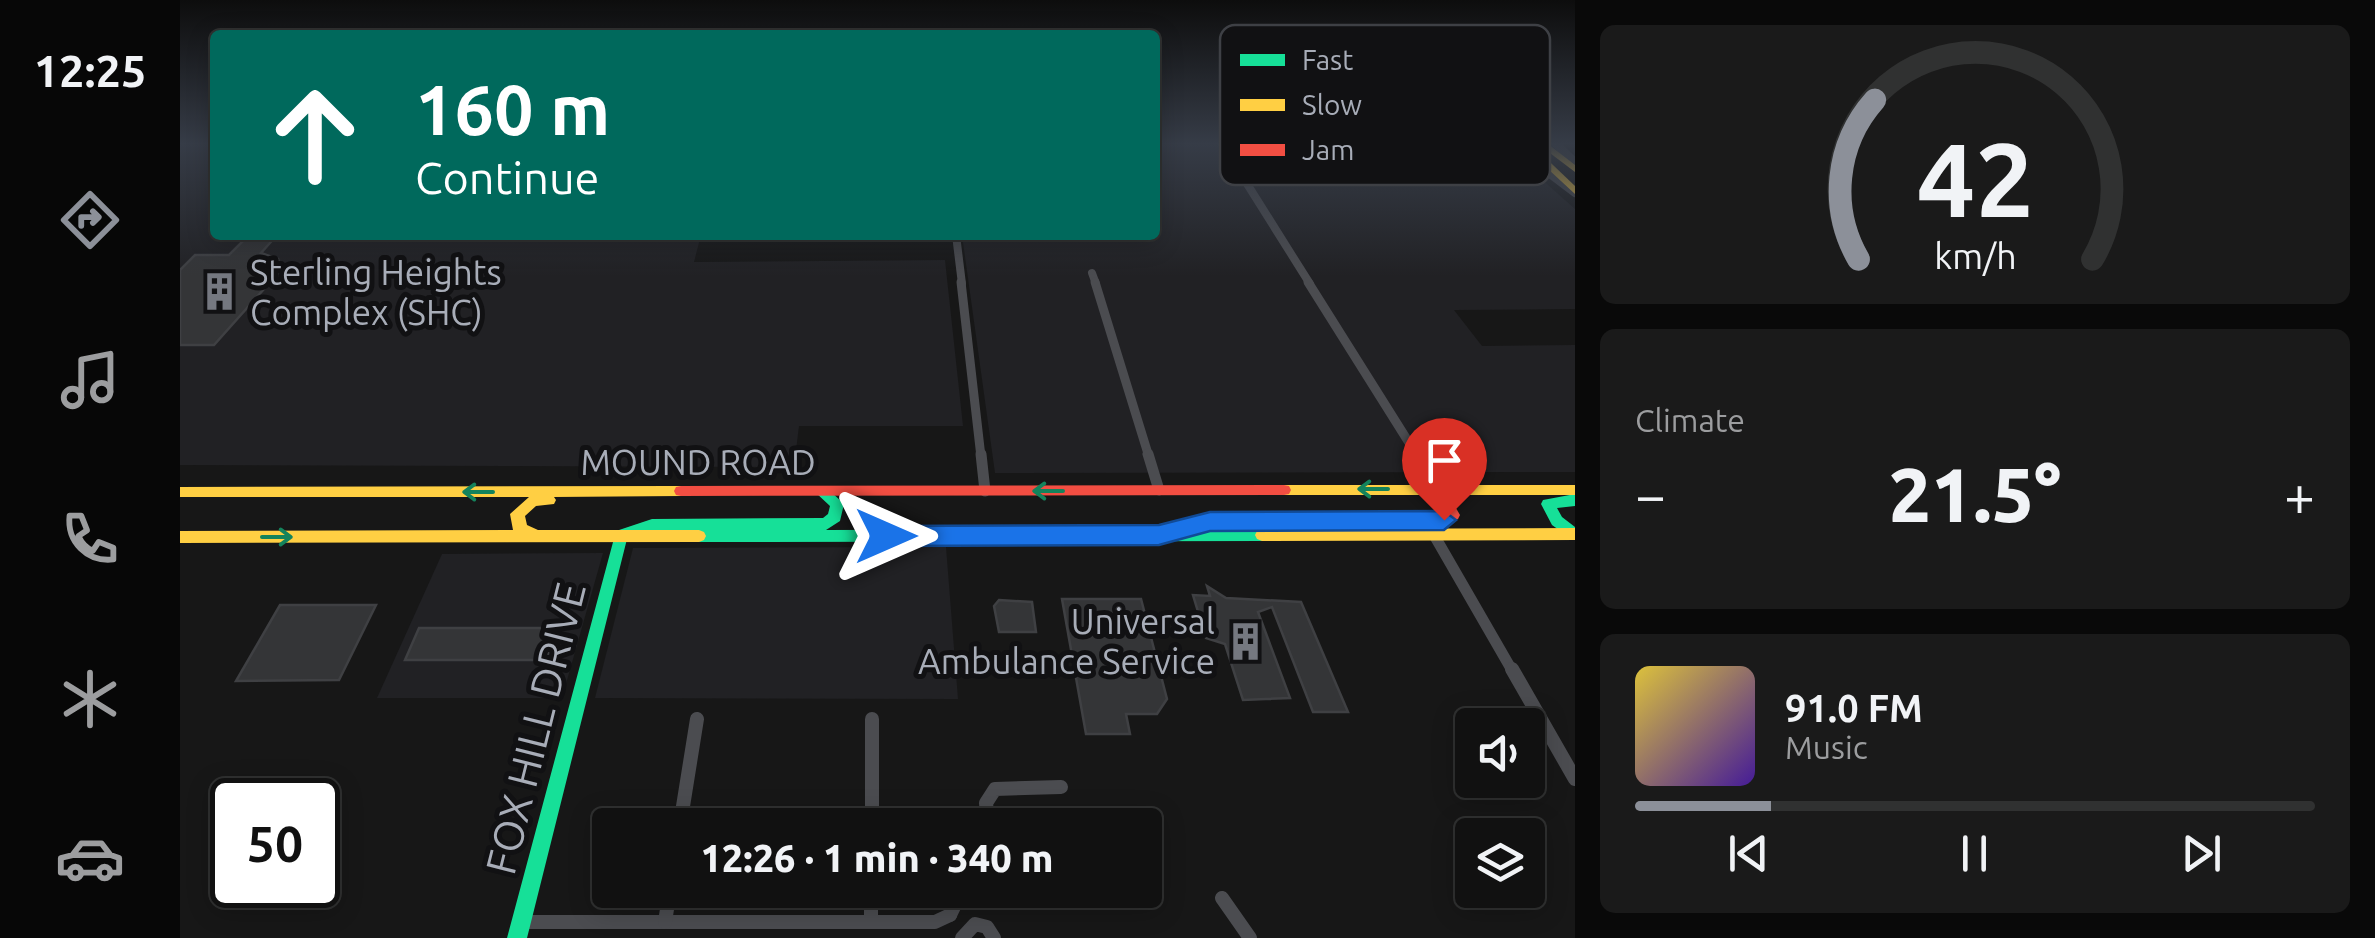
<!DOCTYPE html>
<html lang="en">
<head>
<meta charset="utf-8">
<style>
	:root { --surface:#111; --page:#1a1a1a; --text:#f1f3f6; --muted:#9c9d9f; --line:#303131; --accent:#8c9099 }
	body { margin:0; font-family:Ubuntu,sans-serif; background:var(--page); color:var(--text); height:100vh; display:flex; flex-direction:column; font-size:38px; white-space:nowrap }
	* { box-sizing:border-box; margin:0 }
	p { font-size:32px; color:var(--muted) }
	.icon { flex:none; width:55px; height:55px; fill:none; stroke:currentColor; stroke-width:2; stroke-linecap:round; stroke-linejoin:round }
	.map { position:relative; flex:1; overflow:hidden }
	.panel { display:flex; flex-direction:column; gap:25px; padding:25px; background:#090909; width:800px }
	.panel>* { flex:none }
	.guide { position:absolute; left:30px; top:30px; width:950px; height:210px; border-radius:10px; box-shadow:0 5px 25px #0003,0 0 0 2px var(--line); background:#00695c; color:#fff; overflow:hidden }
	.fabs { position:absolute; left:1275px; top:708px; display:grid; gap:20px }
	.fabs a { display:grid; place-items:center; width:90px; height:90px; border-radius:10px; background:var(--surface); box-shadow:0 5px 25px #0003,0 0 0 2px var(--line); font-size:50px }
	.speed { position:absolute; left:30px; top:778px; display:flex; gap:20px; font-size:50px; font-weight:700; text-align:center }
	.speed>* { display:grid; place-content:center; width:130px; height:130px; border-radius:50%; background:var(--surface); box-shadow:0 5px 25px #0003,0 0 0 2px var(--line); line-height:1 }
	.speed .limit { border:5px solid #111; border-radius:15px; background:#fff; color:#111 }
	.pin { position:absolute; display:grid; place-items:center; width:85px; height:85px; color:#fff; margin:-102px -42px; border-radius:50% 50% 50% 0; rotate:-45deg; box-shadow:0 0 10px #0007 }
	.pin .icon { rotate:45deg }
	.me { position:absolute; width:110px; margin:-55px; rotate:90deg; stroke-linejoin:round; filter:drop-shadow(0 0 8px #0008) }
	.turn { display:flex; align-items:center; gap:35px; height:210px; padding:0 40px; font-size:45px }
	.turn .icon { width:130px; height:130px; stroke-width:2.5 }
	.turn b { display:block; font-size:70px; line-height:85px }
	.big { font-size:75px; font-weight:800; line-height:1.1 }
	.panel .tile { flex:1; display:flex; flex-direction:column; justify-content:center; gap:15px; min-width:0; padding:0 35px; border-radius:15px; background:var(--page) }
	.panel .dial { align-items:center; gap:0 }
	.dial svg { height:260px; overflow:visible; fill:none; stroke:var(--line); stroke-width:7; stroke-linecap:round; text-anchor:middle }
	.dial text { fill:var(--text); stroke:none }
	.song { display:flex; align-items:center; gap:30px }
	.cover { width:120px; height:120px; border-radius:15px; background:linear-gradient(135deg,hsl(50 70% 55%),hsl(260 70% 35%)) }
	.played { height:10px; border-radius:5px; background:linear-gradient(90deg,var(--accent) 20%,var(--line) 20%) }
	.keys { display:flex; justify-content:space-around; direction:ltr }
	.heat { display:flex; justify-content:space-between; align-items:center; font-size:55px; direction:ltr }
	.trip { position:absolute; left:412px; top:808px; width:570px; height:100px; border-radius:10px; background:var(--surface); box-shadow:0 5px 25px #0003,0 0 0 2px var(--line); font-weight:800; line-height:100px; text-align:center }
	main { display:flex; flex:1; min-height:0 }
	.tabs { display:flex; flex-direction:column; width:180px; justify-content:space-around; align-items:center; background:#070707; color:var(--muted) }
	.tabs .icon { width:70px; height:70px }
	.tabs .active { color:var(--accent) }
	.tabs b { font-size:45px; color:var(--text) }
	.map>svg:first-child { display:block }
	.built { fill:#212124 }
	.building { fill:#343537; stroke:#3f4043; stroke-width:2.5 }
	.lines { fill:none; stroke-linecap:round; stroke-linejoin:round }
	.street-far3 { stroke:#4b4c50; stroke-width:8 }
	.street-far2 { stroke:#4b4c50; stroke-width:9 }
	.street-far1 { stroke:#4b4c50; stroke-width:11 }
	.street { stroke:#4b4c50; stroke-width:14 }
	.fast { fill:#16e098; fill-rule:evenodd }
	.slow { fill:#ffcf43; fill-rule:evenodd }
	.jam { fill:#f24e42; fill-rule:evenodd }
	.oneway { stroke:#14835c }
	.route { fill:#1a73e8; stroke:#114b97; stroke-width:2.5 }
	.labels { text-anchor:middle; dominant-baseline:central; stroke-width:10; stroke-linejoin:round; paint-order:stroke }
	.poi-label { font-size:35px; fill:#a8adb8; stroke:#111113; text-anchor:start }
	.street-label { font-size:35px; fill:#a8adb8; stroke:#111113 }
	.near-street-label { font-size:42px; fill:#a8adb8; stroke:#111113 }
	.key { fill:#111113; stroke:#3e4045; stroke-width:2.5 }
	.key-label { font-size:28px; fill:#a8adb8 }
</style>
</head>
<body>
<main>
<nav class="tabs">
<b>12:25</b>
<svg class="icon active" aria-label="directions" viewBox="0 0 24 24"><path d="M12 3l9 9-9 9-9-9zM9 14v-3h6M13 9l2 2-2 2"/></svg>
<svg class="icon" aria-label="music" viewBox="0 0 24 24"><path d="M9 18V5l10-2v13"/><circle cx="6" cy="18" r="3"/><circle cx="16" cy="16" r="3"/></svg>
<svg class="icon" aria-label="phone" viewBox="0 0 24 24"><path d="M5 4h4l2 5-3 2q2 4 5 5l2-3 5 2v4C11 20 4 13 5 4z"/></svg>
<svg class="icon" aria-label="climate" viewBox="0 0 24 24"><path d="M12 3v18M4 7l16 10M4 17L20 7"/></svg>
<svg class="icon" aria-label="car" viewBox="0 0 24 24"><path d="M5 17H2v-5l4-1 3-4h7l3 4 3 1v5h-3M9 17h6M6 11h13"/><circle cx="7" cy="17" r="2"/><circle cx="17" cy="17" r="2"/></svg>
</nav>
<div class="map">
<svg width="1395" height="938" viewBox="0 0 1395 938">
	<rect width="100%" height="100%" fill="#171717"/>
	<g class="built">
		<polygon points="0,144 35,144 35,235 521,235 514,262 765,260 783,426 619,426 614,467 0,465"/>
		<polygon points="975,144 1322,144 1395,209 1395,309 1274,310 1302,346 1395,345 1395,472 815,473 782,235 975,235"/>
		<polygon points="766,547 778,699 415,698 453,548"/>
		<polygon points="423,553 382,698 197,698 262,554"/>
	</g>
	<g class="building">
		<polygon points="69,235 97,235 81,253 98,259 100,271 34,345 0,345 0,270 15,255 49,255"/>
		<polygon points="1027,586 1046,598 1121,602 1168,712 1133,712 1092,607 1078,612 1110,698 1063,700 1045,644 1026,638 1013,595 1030,596"/>
		<polygon points="882,599 961,599 987,699 977,714 946,714 950,734 906,734"/>
		<polygon points="819,600 852,602 856,632 819,632 814,606"/>
		<polygon points="100,605 196,605 159,680 56,681"/>
		<polygon points="239,628 376,628 367,660 225,660"/>
	</g>
	<g class="lines">
		<g class="street-far3">
			<polyline points="1042,144 1130,284"/>
			<polyline points="1330,144 1395,193"/>
			<polyline points="1376,144 1395,162"/>
			<polyline points="776,235 782,284"/>
			<polyline points="912,273 916,284"/>
		</g>
		<g class="street-far2">
			<polyline points="781,282 801,457"/>
			<polyline points="915,282 969,457"/>
			<polyline points="1128,282 1238,457"/>
		</g>
		<g class="street-far1">
			<polyline points="801,454 805,491"/>
			<polyline points="968,454 979,490"/>
			<polyline points="1236,454 1257,488"/>
			<polyline points="1254,535 1333,672"/>
		</g>
		<g class="street">
			<polyline points="1332,669 1395,779"/>
			<polyline points="692,719 692,825"/>
			<polyline points="500,825 517,719"/>
			<polyline points="808,825 806,803 815,789 881,787"/>
			<polyline points="691,890 691,922"/>
			<polyline points="1042,898 1070,938"/>
			<polyline points="770,915 782,890"/>
			<polyline points="342,922 755,922 770,915"/>
			<polyline points="485,922 490,890"/>
			<polyline points="782,938 795,924 807,927 814,938"/>
		</g>
		<g class="fast">
			<polygon points="642,487 647,488 664,504 660,521 646,530 1082,529 1087,531 1089,535 1087,539 1082,541 519,542 514,540 512,536 517,531 472,531 447,539 347,938 327,938 436,531 472,519 643,518 648,514 650,506 635,492 637,488"/>
			<polygon points="1395,494 1395,506 1377,508 1382,517 1395,527 1395,539 1393,540 1372,525 1361,504 1363,500"/>
		</g>
		<g class="slow">
			<polygon points="1341,144 1351,144 1395,186 1395,194"/>
			<polygon points="1358,144 1368,144 1395,165 1395,172"/>
			<polygon points="1104,485 1395,485 1395,495 1104,495 1099,494 1097,490 1099,486"/>
			<polygon points="501,486 506,487 508,491 506,495 501,496 374,497 376,500 374,504 356,506 345,516 347,525 358,530 519,530 524,532 526,536 524,540 519,542 0,543 0,531 333,530 330,514 349,497 0,497 0,487"/>
			<polygon points="1395,528 1395,540 1082,541 1077,539 1075,535 1077,531 1082,529"/>
		</g>
		<g class="jam">
			<polygon points="1257,483 1262,484 1280,515 1278,519 1256,528 1030,528 999,536 994,534 992,530 994,526 1030,516 1255,516 1264,512 1250,488 1252,484"/>
			<polygon points="1104,485 1109,486 1111,490 1109,494 1104,495 501,496 496,495 494,491 496,487 501,486"/>
		</g>
	</g>
	<defs><path id="oneway-shaft" d="M-6 0H5M1.5-3L5.5 0L1.5 3" fill="none" stroke-width="1.6" stroke-linecap="round" stroke-linejoin="round" transform="scale(2.5)"/></defs>
	<g class="oneway">
		<use href="#oneway-shaft" transform="translate(1193 489) rotate(180)"/>
		<use href="#oneway-shaft" transform="translate(868 491) rotate(180)"/>
		<use href="#oneway-shaft" transform="translate(298 492) rotate(-180)"/>
		<use href="#oneway-shaft" transform="translate(97 537)"/>
	</g>
	<linearGradient id="sky" x2="0" y2="1"><stop stop-color="#0d0d0d"/><stop offset="0.52" stop-color="#363c47"/><stop offset="1" stop-color="#363c47" stop-opacity="0"/></linearGradient>
	<rect width="1395" height="276" fill="url(#sky)"/>
	<polygon class="route" points="1264,511 1276,520 1264,530 1030,531 979,545 706,546 694,536 706,526 979,525 1030,512"/>
	<defs>
		<symbol id="building-bare" viewBox="-9 -9 18 18"><path d="M-4-6H4V6H1V3H-1V6H-4ZM-2.5-4.3h1.7v1.8h-1.7ZM.8-4.3h1.7v1.8H.8ZM-2.5-1h1.7V.8h-1.7ZM.8-1h1.7V.8H.8Z" fill="#757880" stroke="#111113" stroke-width="2.5" paint-order="stroke"/></symbol>
	</defs>
	<g fill-rule="evenodd">
		<use href="#building-bare" x="12" y="264" width="55" height="55"/>
		<use href="#building-bare" x="1038" y="614" width="55" height="55"/>
	</g>
	<g class="labels">
		<g class="poi-label">
			<text x="70" y="272">Sterling Heights<tspan x="70" dy="40">Complex (SHC)</tspan></text>
			<text x="1035" y="621" text-anchor="end">Universal<tspan x="1035" dy="40">Ambulance Service</tspan></text>
		</g>
		<g class="street-label">
			<text x="518" y="462">MOUND ROAD</text>
		</g>
		<g class="near-street-label">
			<text transform="translate(355 728) rotate(-76)">FOX HILL DRIVE</text>
		</g>
	</g>
	<rect x="1040" y="25" width="330" height="160" rx="15" class="key"/>
	<rect x="1060" y="54" width="45" height="12" fill="#16e098"/>
	<rect x="1060" y="99" width="45" height="12" fill="#ffcf43"/>
	<rect x="1060" y="144" width="45" height="12" fill="#f24e42"/>
	<g class="key-label">
		<text x="1122" y="70">Fast</text>
		<text x="1122" y="115">Slow</text>
		<text x="1122" y="160">Jam</text>
	</g>
</svg>
<div class="fabs">
<a><svg class="icon" aria-label="sound" viewBox="0 0 24 24"><path d="M4 9h4l5-4v14l-5-4H4zM17 9q2 3 0 6"/></svg></a>
<a><svg class="icon" aria-label="layers" viewBox="0 0 24 24"><path d="M12 4l9 5-9 5-9-5zM3 14l9 5 9-5"/></svg></a>
</div>
<div class="speed"><div class="limit">50</div></div>
<div class="pin" style="left:1264px;top:520px;background:#d93025"><svg class="icon" aria-label="arrive" viewBox="0 0 24 24"><path d="M6 21V4h12l-3 4 3 4H6"/></svg></div>
<svg class="me" style="left:706px;top:536px" viewBox="-20 -20 40 40"><path d="M0-17L14 15 0 8-14 15z" fill="#1a73e8" stroke="#fff" stroke-width="4"/></svg>
<div class="trip">12:26 · 1 min · 340 m</div>
<div class="guide">
<div class="turn"><svg class="icon" aria-label="ahead" viewBox="0 0 24 24"><path d="M12 20V5M6 11l6-6 6 6"/></svg><div><b>160 m</b>Continue</div></div>
</div>
</div>
<section class="panel">
<div class="tile dial"><svg viewBox="0 0 100 80">
<path d="M14 69A42 42 0 1 1 86 69"/>
<path d="M14 69A42 42 0 0 1 19 20" stroke="#8c9099"/>
<text x="50" y="56" font-size="32" font-weight="700">42</text>
<text x="50" y="72" font-size="11">km/h</text>
</svg></div>
<div class="tile"><p>Climate</p>
<div class="heat"><a>−</a><b class="big">21.5°</b><a>+</a></div>
</div>
<div class="tile">
<div class="song"><i class="cover"></i><div><b>91.0 FM</b><p>Music</p></div></div>
<div class="played"></div>
<div class="keys"><svg class="icon" aria-label="previous" viewBox="0 0 24 24"><path d="M18 5L8 12l10 7zM5 5v14"/></svg><svg class="icon" aria-label="pause" viewBox="0 0 24 24"><path d="M8 5v14M16 5v14"/></svg><svg class="icon" aria-label="next" viewBox="0 0 24 24"><path d="M6 5l10 7-10 7zM19 5v14"/></svg></div>
</div>
</section>
</main>
</body>
</html>
